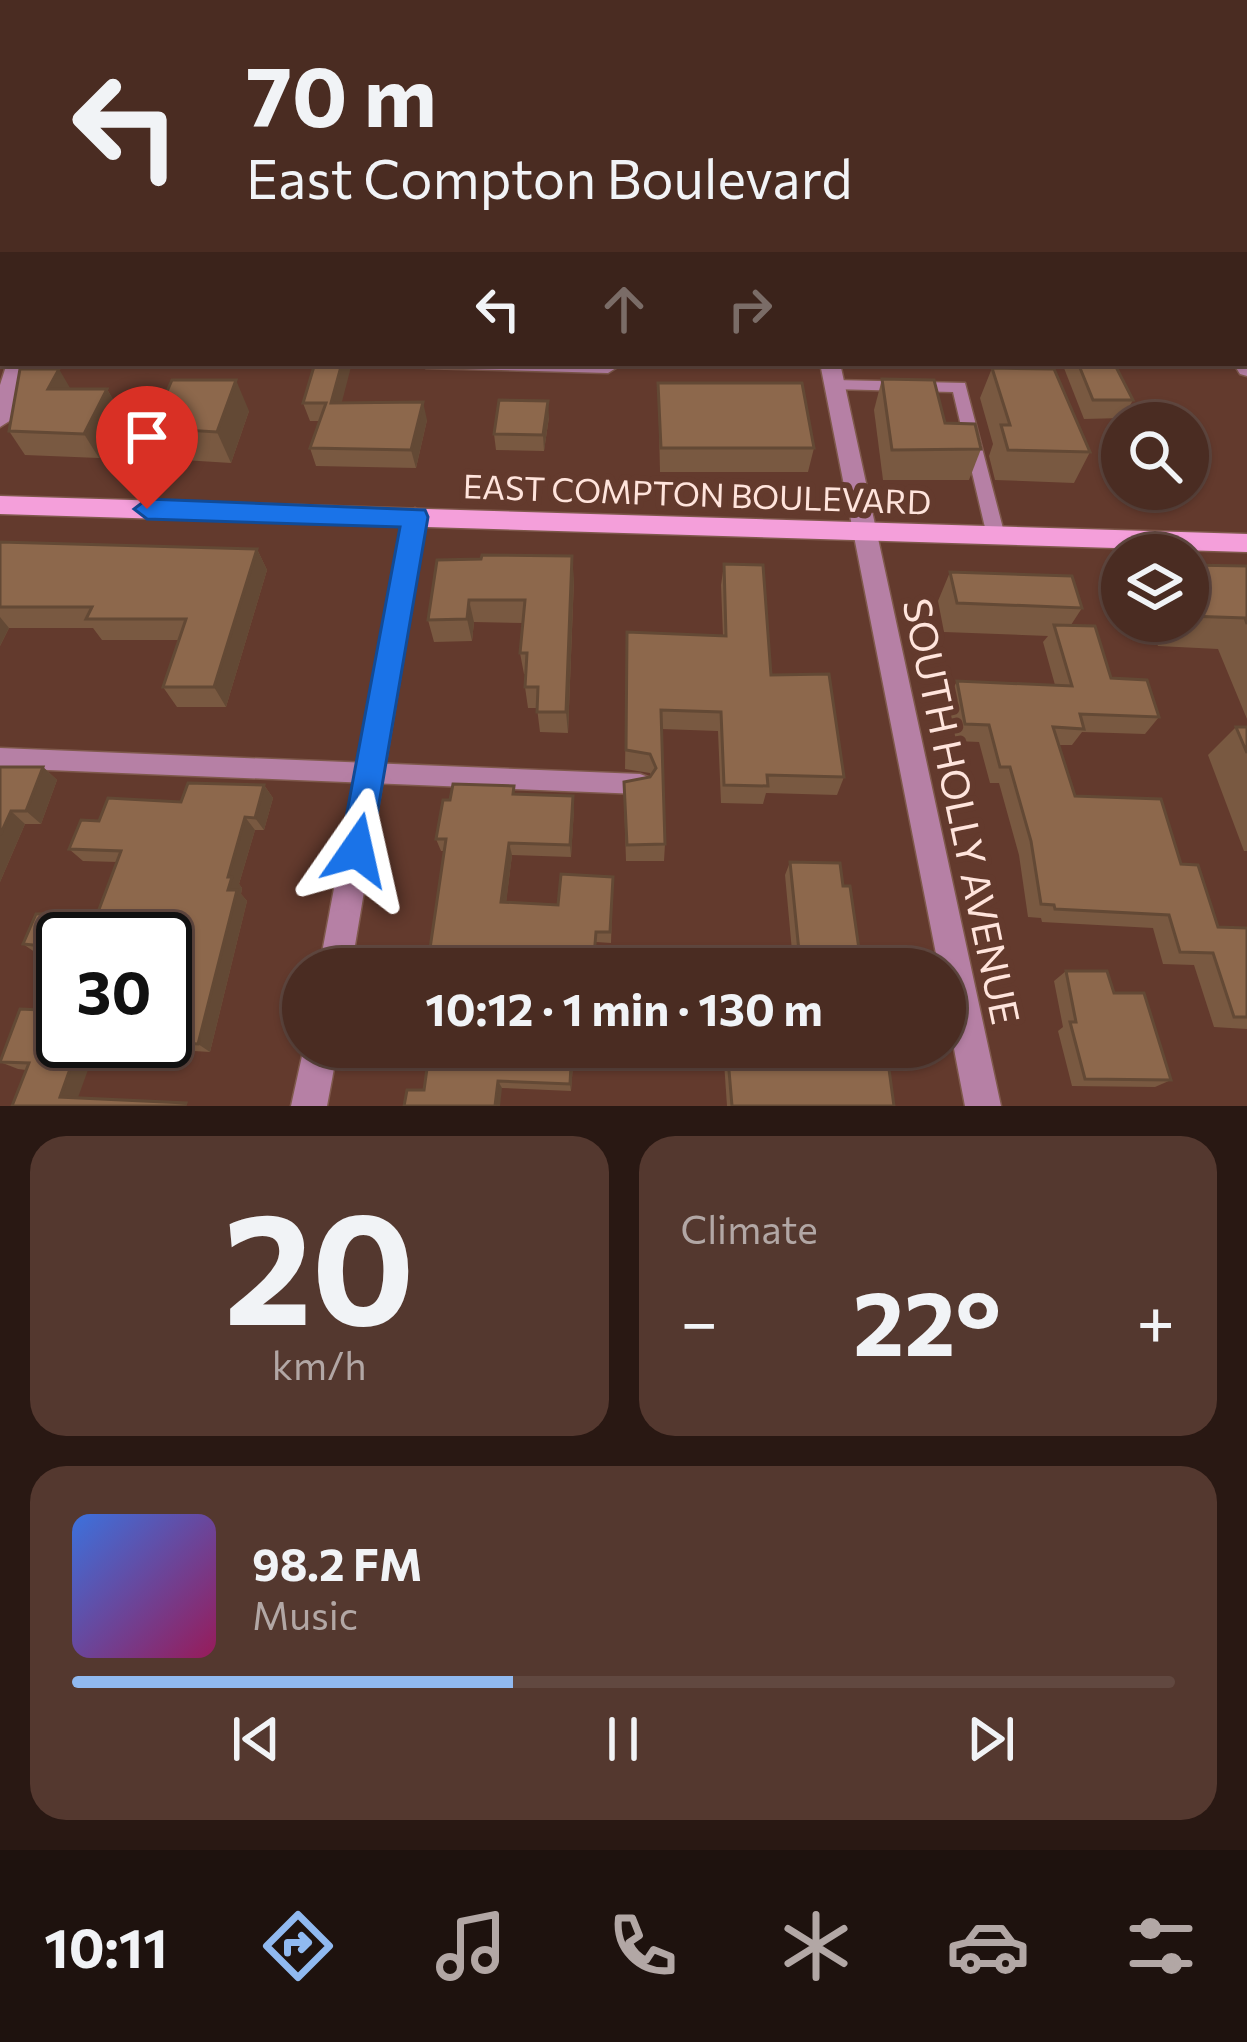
<!DOCTYPE html>
<html lang="en">
<head>
<meta charset="utf-8">
<style>
	:root { --surface:#4a2c22; --page:#54382f; --text:#f1f3f6; --muted:#b2a7a5; --line:#614840; --accent:#90b9f0 }
	body { margin:0; font-family:Commissioner,sans-serif; background:var(--page); color:var(--text); height:100vh; display:flex; flex-direction:column; font-size:45px; white-space:nowrap }
	* { box-sizing:border-box; margin:0 }
	p { font-size:39px; color:var(--muted) }
	.icon { flex:none; width:66px; height:66px; fill:none; stroke:currentColor; stroke-width:2; stroke-linecap:round; stroke-linejoin:round }
	.map { position:relative; height:1106px; overflow:hidden }
	.side { display:flex; flex-direction:column; gap:30px; padding:30px; background:#291813; flex:1 }
	.side>* { flex:none }
	.hud { position:absolute; left:0px; top:0px; width:1248px; height:366px; box-shadow:0 3px 9px #0004,0 0 0 3px var(--line); background:#4a2c22; color:var(--text); overflow:hidden }
	.controls { position:absolute; left:1101px; top:402px; display:grid; gap:24px }
	.controls a { display:grid; place-items:center; width:108px; height:108px; border-radius:50%; background:var(--surface); box-shadow:0 3px 9px #0004,0 0 0 3px var(--line); font-size:60px }
	.speed { position:absolute; left:36px; top:912px; display:flex; gap:24px; font-size:60px; font-weight:700; text-align:center }
	.speed>* { display:grid; place-content:center; width:156px; height:156px; border-radius:50%; background:var(--surface); box-shadow:0 3px 9px #0004,0 0 0 3px var(--line); line-height:1 }
	.speed .limit { border:6px solid #111; border-radius:18px; background:#fff; color:#111 }
	.pin { position:absolute; display:grid; place-items:center; width:102px; height:102px; color:#fff; margin:-123px -51px; border-radius:50% 50% 50% 0; rotate:-45deg; box-shadow:0 0 12px #0007 }
	.pin .icon { rotate:45deg }
	.me { position:absolute; width:132px; margin:-66px; rotate:11deg; stroke-linejoin:round; filter:drop-shadow(0 0 9px #0008) }
	.turn { display:flex; align-items:center; gap:42px; height:252px; padding:0 48px; font-size:54px }
	.turn .icon { width:156px; height:156px; stroke-width:2.5 }
	.turn b { display:block; font-size:84px; line-height:102px }
	.lanes { display:flex; align-items:center; height:114px; padding:0 48px; background:#0003; justify-content:center; gap:60px; direction:ltr }
	.lanes .off { opacity:.35 }
	.big { font-size:90px; font-weight:700; line-height:1.1 }
	.side .tile { flex:1; display:flex; flex-direction:column; justify-content:center; gap:18px; min-width:0; padding:0 42px; border-radius:36px; background:var(--page) }
	.side .dial { align-items:center; gap:0 }
	.dial b { font-size:156px; line-height:1 }
	.song { display:flex; align-items:center; gap:36px }
	.cover { width:144px; height:144px; border-radius:18px; background:linear-gradient(135deg,hsl(220 70% 55%),hsl(330 70% 35%)) }
	.played { height:12px; border-radius:6px; background:linear-gradient(90deg,var(--accent) 40%,var(--line) 40%) }
	.keys { display:flex; justify-content:space-around; direction:ltr }
	.heat { display:flex; justify-content:space-between; align-items:center; font-size:66px; direction:ltr }
	.side .tiles { flex:1; display:grid; gap:30px; grid-template-columns:1fr 1fr }
	.tile:last-child { grid-column:span 2 }
	.trip { position:absolute; left:282px; top:948px; width:684px; height:120px; border-radius:60px; background:var(--surface); box-shadow:0 3px 9px #0004,0 0 0 3px var(--line); font-weight:700; line-height:120px; text-align:center }
	.dock { display:flex; height:192px; justify-content:space-around; align-items:center; background:#1e120e; color:var(--muted) }
	.dock .icon { width:84px; height:84px }
	.dock .selected { color:var(--accent) }
	.dock b { font-size:54px; color:var(--text) }
	.map>svg:first-child { display:block }
	.lines { fill:none; stroke-linecap:round; stroke-linejoin:round }
	.lane-casing { stroke:#7f594c; stroke-width:3 }
	.street-casing { stroke:#7f594c; stroke-width:3 }
	.secondary-casing { stroke:#7f594c; stroke-width:3 }
	.lane { fill:#b680a5; fill-rule:evenodd }
	.street { fill:#b680a5; fill-rule:evenodd }
	.secondary { fill:#f49fda; fill-rule:evenodd }
	.wall { fill:#795941 }
	.shaded-wall { fill:#634935 }
	.building { fill:#8d684c; stroke:#634935; stroke-width:3 }
	.route { fill:#1a73e8; stroke:#114b97; stroke-width:3 }
	.labels { text-anchor:middle; dominant-baseline:central; stroke-width:12; stroke-linejoin:round; paint-order:stroke }
	.street-label { font-size:33px; fill:#ffe4dc; stroke:#633a2d }
	.near-street-label { font-size:39px; fill:#ffe4dc; stroke:#633a2d }
</style>
</head>
<body>
<div class="map">
<svg width="1247" height="1106" viewBox="0 0 1247 1106">
	<rect width="100%" height="100%" fill="#633a2d"/>
	<g class="lines">
		<defs>
			<g id="lane">
				<polygon points="418,363 607,363 616,368 608,373 426,368"/>
				<polygon points="835,380 965,383 1005,536 1002,541 996,543 987,536 953,392 830,389 827,385"/>
				<polygon points="0,748 640,774 648,777 651,784 648,791 640,794 0,768"/>
			</g>
			<g id="street">
				<polygon points="748,0 760,0 761,3 749,3"/>
				<polygon points="1005,0 1017,0 1019,3 1007,3"/>
				<polygon points="1245,357 1247,358 1247,376 1240,374 1233,363 1245,363"/>
				<polygon points="7,363 27,363 11,420 0,427 0,385"/>
				<polygon points="820,363 840,363 1001,1106 965,1106 945,1002 945,969 939,969"/>
				<polygon points="415,508 427,517 351,969 319,969 403,517"/>
				<polygon points="304,1047 338,1047 327,1106 291,1106"/>
			</g>
			<polygon id="secondary" points="0,496 1247,534 1247,552 0,514"/>
		</defs>
		<use href="#lane" class="lane-casing"/>
		<use href="#street" class="street-casing"/>
		<use href="#secondary" class="secondary-casing"/>
		<use href="#lane" class="lane"/>
		<use href="#street" class="street"/>
		<use href="#secondary" class="secondary"/>
	</g>
	<g class="wall">
		<polygon points="1046,0 1247,0 1247,297 1245,294 1245,3 1048,3"/>
		<polygon points="1062,363 1114,363 1133,400 1123,418 1084,419"/>
		<polygon points="992,368 1090,452 1074,483 995,480 989,456 993,444 980,398"/>
		<polygon points="882,379 981,449 969,480 883,480 874,410"/>
		<polygon points="658,383 814,448 808,472 660,472"/>
		<polygon points="70,389 107,389 120,412 99,458 25,455 9,431"/>
		<polygon points="303,403 342,403 427,420 416,468 316,466 310,448 319,421 310,421"/>
		<polygon points="249,411 231,463 167,459 151,428"/>
		<polygon points="549,417 544,451 496,450 494,434"/>
		<polygon points="0,542 257,549 267,570 226,707 177,707 163,687 179,640 102,640 93,628 9,628 0,646"/>
		<polygon points="437,560 574,579 568,733 540,732 537,708 528,708 525,687 526,674 524,674 520,653 523,623 474,622 472,641 434,642 428,620"/>
		<polygon points="724,564 771,675 844,777 837,795 766,793 763,804 721,803 718,731 661,729 665,844 664,861 626,861 624,799 651,776 650,773 625,769 627,632 723,636 721,585"/>
		<polygon points="1188,565 1247,566 1247,719 1218,649 1158,646 1148,621 1188,621"/>
		<polygon points="950,572 1082,608 1071,625 1111,678 1159,717 1145,734 1082,732 1072,745 1059,745 1075,796 1181,864 1218,927 1247,928 1247,1029 1214,1027 1194,965 1163,964 1153,928 1042,922 1041,918 1028,917 1019,855 999,783 990,783 979,742 956,741 948,699 957,681 1055,685 1043,642 1048,636 944,632 938,601"/>
		<polygon points="1236,727 1247,727 1247,851 1244,851 1208,755"/>
		<polygon points="0,767 43,767 57,780 41,824 25,824 0,882"/>
		<polygon points="264,785 273,798 264,830 255,830 239,884 242,888 241,894 247,901 210,1052 97,1045 12,1106 26,1070 18,1069 0,1062 63,1041 165,1041 165,939 63,939 63,957 39,955 23,944 98,912 117,862 83,861 69,849 99,821"/>
		<polygon points="515,794 574,809 571,857 512,855 506,902 558,905 613,877 611,943 596,942 595,969 427,969 445,851 441,851 436,839"/>
		<polygon points="790,862 843,886 861,963 875,969 721,969 724,951 792,951 785,875"/>
		<polygon points="1066,971 1114,993 1171,1080 1155,1087 1072,1086 1058,1031 1063,1027 1054,981"/>
		<polygon points="723,1047 886,1047 894,1106 727,1106"/>
		<polygon points="574,1052 571,1091 502,1088 424,1090"/>
	</g>
	<g class="shaded-wall">
		<polygon points="177,0 197,0 195,3 175,3"/>
		<polygon points="3,226 3,283 0,287 0,230"/>
		<polygon points="342,363 352,363 337,421 331,403"/>
		<polygon points="59,369 73,393 48,389"/>
		<polygon points="236,380 249,411 231,463 217,432"/>
		<polygon points="107,389 120,412 99,458 84,434"/>
		<polygon points="548,401 549,417 544,451 543,435"/>
		<polygon points="423,402 427,420 416,468 411,450"/>
		<polygon points="257,549 267,570 226,707 214,687"/>
		<polygon points="572,556 574,579 568,733 566,712"/>
		<polygon points="469,600 474,622 472,641 467,619"/>
		<polygon points="0,617 9,628 0,646"/>
		<polygon points="43,767 57,780 41,824 26,811"/>
		<polygon points="264,785 273,798 264,830 255,818"/>
		<polygon points="573,796 574,809 571,857 570,845"/>
		<polygon points="11,811 25,824 0,882 0,835"/>
		<polygon points="245,817 255,830 239,884 242,888 241,894 247,901 210,1052 198,1044 228,890 228,877"/>
		<polygon points="509,843 512,855 505,913 501,902"/>
		<polygon points="80,1041 89,1041 97,1045 76,1103 60,1097"/>
		<polygon points="573,1047 574,1052 571,1091 570,1084"/>
		<polygon points="498,1081 502,1088 500,1106 495,1106"/>
	</g>
	<g class="building">
		<polygon points="0,0 177,0 175,3 3,3 3,226 0,230"/>
		<polygon points="235,0 715,0 715,3 233,3"/>
		<polygon points="788,0 988,0 990,3 788,3"/>
		<polygon points="1066,0 1247,0 1247,255 1245,253 1245,3 1069,3"/>
		<polygon points="315,363 342,363 331,403 423,402 411,450 310,448 326,403 303,403"/>
		<polygon points="1078,363 1114,363 1133,400 1093,400"/>
		<polygon points="992,368 1054,369 1090,452 1008,450 1001,425 1010,425"/>
		<polygon points="20,369 59,369 48,389 107,389 84,434 9,431"/>
		<polygon points="882,379 934,380 945,423 975,424 981,449 892,450"/>
		<polygon points="172,380 236,380 217,432 151,428"/>
		<polygon points="658,383 802,383 814,448 661,448"/>
		<polygon points="499,400 548,401 543,435 494,434"/>
		<polygon points="0,542 257,549 214,687 163,687 186,619 86,619 92,607 0,607"/>
		<polygon points="482,555 572,556 566,712 537,712 538,687 525,687 527,653 520,653 525,600 469,600 467,619 428,620 437,560 481,559"/>
		<polygon points="724,564 763,565 771,675 829,674 844,777 767,775 768,786 724,785 721,712 661,710 665,844 627,845 624,782 650,777 656,768 650,754 626,750 627,632 726,636"/>
		<polygon points="1188,565 1247,566 1247,624 1245,618 1188,616"/>
		<polygon points="950,572 1072,576 1082,608 957,603"/>
		<polygon points="1054,625 1095,626 1111,678 1147,680 1159,717 1080,714 1084,729 1053,727 1075,796 1161,799 1181,864 1198,865 1218,927 1247,928 1247,1017 1234,1017 1213,953 1180,952 1169,915 1055,909 1054,905 1041,904 1031,841 1010,767 1000,767 989,725 965,724 957,681 1072,686"/>
		<polygon points="1236,727 1247,727 1247,753"/>
		<polygon points="0,767 43,767 26,811 11,811 0,835"/>
		<polygon points="188,783 264,785 255,818 245,817 228,877 232,877 228,890 237,890 198,1044 152,1041 165,1041 165,939 63,939 63,948 23,944 36,914 98,912 121,851 69,849 81,820 99,821 108,798 181,802"/>
		<polygon points="453,784 514,786 513,794 573,796 570,845 509,843 501,902 558,905 561,874 613,877 610,932 596,932 593,969 498,960 497,969 427,969 446,839 436,839 443,800 450,800"/>
		<polygon points="790,862 840,863 843,886 850,886 861,963 874,964 875,969 724,969 724,951 799,951"/>
		<polygon points="1066,971 1107,971 1114,993 1144,993 1171,1080 1085,1079 1070,1022 1076,1022"/>
		<polygon points="20,1009 63,1011 63,1041 80,1041 60,1097 186,1103 185,1106 12,1106 29,1063 0,1062"/>
		<polygon points="430,1047 572,1047 570,1084 498,1081 495,1106 404,1106 407,1090 424,1090"/>
		<polygon points="727,1047 886,1047 894,1106 732,1106"/>
	</g>
	<polygon class="route" points="147,499 425,510 428,517 369,862 357,866 345,862 340,850 400,527 147,519 134,509"/>
	<g class="labels">
		<g class="street-label">
			<text transform="translate(697 493) rotate(2)">EAST COMPTON BOULEVARD</text>
		</g>
		<g class="near-street-label">
			<text transform="translate(963 811) rotate(78)">SOUTH HOLLY AVENUE</text>
		</g>
	</g>
</svg>
<div class="controls">
<a><svg class="icon" aria-label="search" viewBox="0 0 24 24"><circle cx="10" cy="10" r="6"/><path d="M15 15l6 6"/></svg></a>
<a><svg class="icon" aria-label="layers" viewBox="0 0 24 24"><path d="M12 4l9 5-9 5-9-5zM3 14l9 5 9-5"/></svg></a>
</div>
<div class="speed"><div class="limit">30</div></div>
<div class="pin" style="left:147px;top:509px;background:#d93025"><svg class="icon" aria-label="arrive" viewBox="0 0 24 24"><path d="M6 21V4h12l-3 4 3 4H6"/></svg></div>
<svg class="me" style="left:357px;top:850px" viewBox="-20 -20 40 40"><path d="M0-17L14 15 0 8-14 15z" fill="#1a73e8" stroke="#fff" stroke-width="4"/></svg>
<div class="trip">10:12 · 1 min · 130 m</div>
<div class="hud">
<div class="turn"><svg class="icon" aria-label="left" viewBox="0 0 24 24"><path d="M17 20v-9H6M10 6l-5 5 5 5"/></svg><div><b>70 m</b>East Compton Boulevard</div></div>
<div class="lanes"><svg class="icon" aria-label="left" viewBox="0 0 24 24"><path d="M17 20v-9H6M10 6l-5 5 5 5"/></svg><svg class="icon off" aria-label="ahead" viewBox="0 0 24 24"><path d="M12 20V5M6 11l6-6 6 6"/></svg><svg class="icon off" aria-label="right" viewBox="0 0 24 24"><path d="M7 20v-9h11M14 6l5 5-5 5"/></svg></div>
</div>
</div>
<section class="side">
<div class="tiles">
<div class="tile dial"><b>20</b><p>km/h</p></div>
<div class="tile"><p>Climate</p>
<div class="heat"><a>−</a><b class="big">22°</b><a>+</a></div>
</div>
<div class="tile">
<div class="song"><i class="cover"></i><div><b>98.2 FM</b><p>Music</p></div></div>
<div class="played"></div>
<div class="keys"><svg class="icon" aria-label="previous" viewBox="0 0 24 24"><path d="M18 5L8 12l10 7zM5 5v14"/></svg><svg class="icon" aria-label="pause" viewBox="0 0 24 24"><path d="M8 5v14M16 5v14"/></svg><svg class="icon" aria-label="next" viewBox="0 0 24 24"><path d="M6 5l10 7-10 7zM19 5v14"/></svg></div>
</div>
</div>
</section>
<nav class="dock">
<b>10:11</b>
<svg class="icon selected" aria-label="directions" viewBox="0 0 24 24"><path d="M12 3l9 9-9 9-9-9zM9 14v-3h6M13 9l2 2-2 2"/></svg>
<svg class="icon" aria-label="music" viewBox="0 0 24 24"><path d="M9 18V5l10-2v13"/><circle cx="6" cy="18" r="3"/><circle cx="16" cy="16" r="3"/></svg>
<svg class="icon" aria-label="phone" viewBox="0 0 24 24"><path d="M5 4h4l2 5-3 2q2 4 5 5l2-3 5 2v4C11 20 4 13 5 4z"/></svg>
<svg class="icon" aria-label="climate" viewBox="0 0 24 24"><path d="M12 3v18M4 7l16 10M4 17L20 7"/></svg>
<svg class="icon" aria-label="car" viewBox="0 0 24 24"><path d="M5 17H2v-5l4-1 3-4h7l3 4 3 1v5h-3M9 17h6M6 11h13"/><circle cx="7" cy="17" r="2"/><circle cx="17" cy="17" r="2"/></svg>
<svg class="icon" aria-label="filters" viewBox="0 0 24 24"><path d="M4 7h16M4 17h16"/><circle cx="9" cy="7" r="2"/><circle cx="15" cy="17" r="2"/></svg>
</nav>
</body>
</html>
